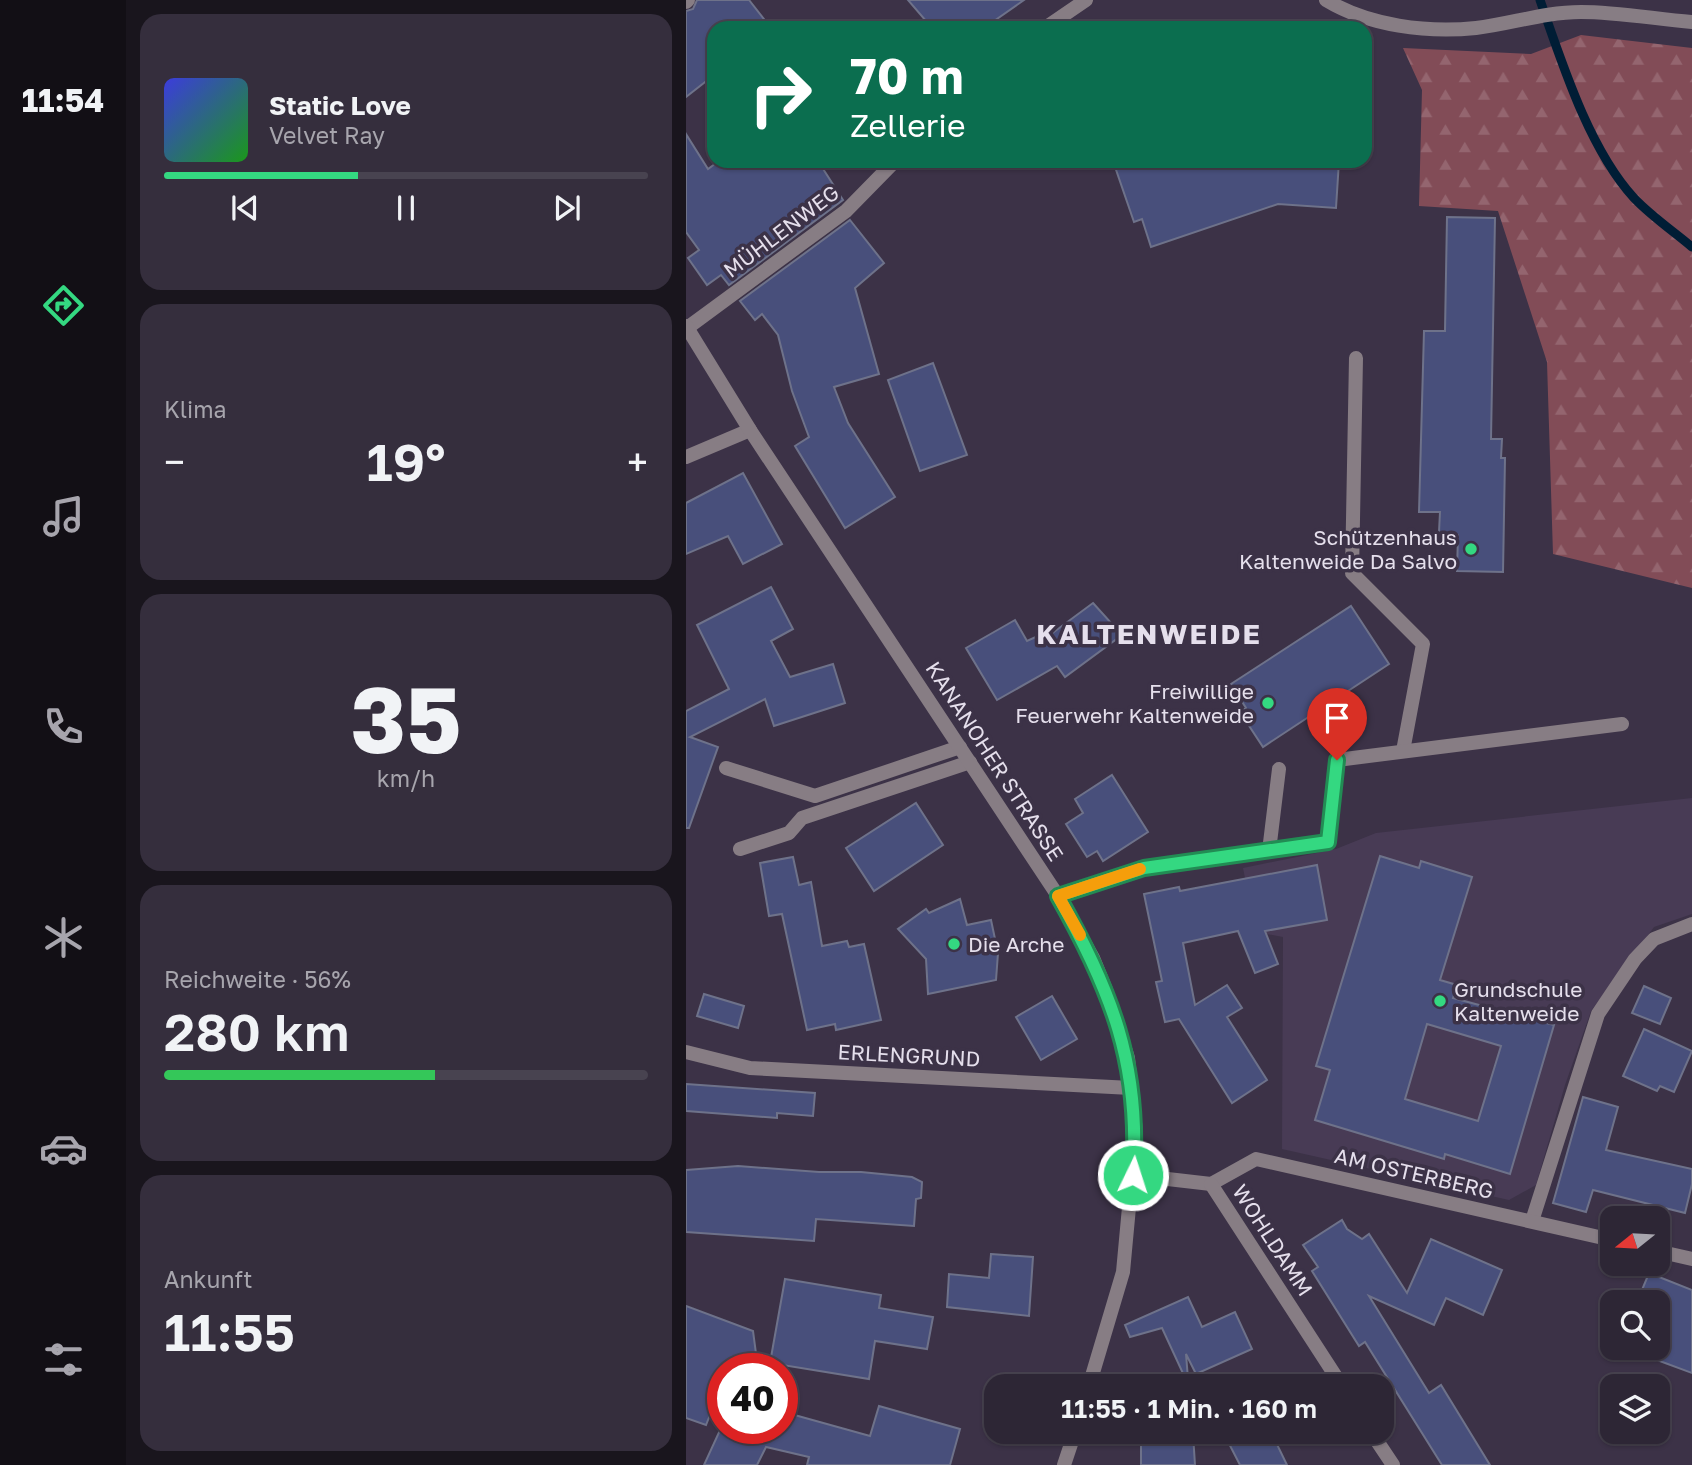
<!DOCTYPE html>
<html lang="de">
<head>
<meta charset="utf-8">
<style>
	:root { --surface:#2d2635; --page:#352e3d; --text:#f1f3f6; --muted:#a7a5ad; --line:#484350; --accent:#34d881 }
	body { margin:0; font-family:"Golos Text",sans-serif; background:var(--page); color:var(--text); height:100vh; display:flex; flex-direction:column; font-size:26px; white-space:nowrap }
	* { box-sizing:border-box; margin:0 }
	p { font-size:23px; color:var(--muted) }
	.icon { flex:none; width:38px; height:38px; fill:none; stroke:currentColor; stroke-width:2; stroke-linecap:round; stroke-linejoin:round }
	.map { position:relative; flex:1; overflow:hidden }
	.sheet { display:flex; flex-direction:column; gap:14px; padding:14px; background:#19151d; width:560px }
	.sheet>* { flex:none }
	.top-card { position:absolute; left:21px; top:21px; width:665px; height:147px; border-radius:21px; box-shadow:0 2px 5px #0004,0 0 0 2px var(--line); background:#0b6e4f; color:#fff; overflow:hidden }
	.needle { width:46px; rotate:252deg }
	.fabs { position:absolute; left:914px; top:1206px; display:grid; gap:14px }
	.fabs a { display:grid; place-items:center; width:70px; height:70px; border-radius:14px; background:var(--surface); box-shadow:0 2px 5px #0004,0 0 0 2px var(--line); font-size:35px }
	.speed { position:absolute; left:21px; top:1353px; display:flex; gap:14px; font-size:35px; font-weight:700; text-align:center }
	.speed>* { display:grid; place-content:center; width:91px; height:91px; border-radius:50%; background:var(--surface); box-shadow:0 2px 5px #0004,0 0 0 2px var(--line); line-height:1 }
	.speed .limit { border:10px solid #d22; background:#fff; color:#111 }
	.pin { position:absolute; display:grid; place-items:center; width:60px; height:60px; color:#fff; margin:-72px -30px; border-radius:50% 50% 50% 0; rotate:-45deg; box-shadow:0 0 7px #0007 }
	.pin .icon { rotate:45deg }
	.me { position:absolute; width:77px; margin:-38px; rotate:4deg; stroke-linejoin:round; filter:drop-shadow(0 0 5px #0008) }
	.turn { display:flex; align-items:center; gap:24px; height:147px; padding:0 28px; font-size:32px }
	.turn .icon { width:91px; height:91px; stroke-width:2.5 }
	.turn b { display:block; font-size:49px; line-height:60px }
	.big { font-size:52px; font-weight:600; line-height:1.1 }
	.sheet .widget { flex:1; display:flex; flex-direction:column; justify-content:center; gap:10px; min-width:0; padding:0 24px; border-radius:21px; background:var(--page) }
	.sheet .dial { align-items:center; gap:0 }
	.dial b { font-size:91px; line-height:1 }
	.song { display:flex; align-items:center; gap:21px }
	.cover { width:84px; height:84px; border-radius:10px; background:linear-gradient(135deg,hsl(240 70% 55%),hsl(120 70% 35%)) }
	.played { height:7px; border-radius:4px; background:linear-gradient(90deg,var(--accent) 40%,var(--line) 40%) }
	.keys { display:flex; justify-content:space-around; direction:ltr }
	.heat { display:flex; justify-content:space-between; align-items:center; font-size:38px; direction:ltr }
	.charge { height:10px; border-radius:5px; background:linear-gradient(90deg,#34c759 56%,var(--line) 0) }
	.trip { position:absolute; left:298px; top:1374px; width:410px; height:70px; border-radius:21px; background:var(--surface); box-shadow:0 2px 5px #0004,0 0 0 2px var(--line); font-weight:600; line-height:70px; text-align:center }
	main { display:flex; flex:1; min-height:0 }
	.tabs { display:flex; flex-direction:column; width:126px; justify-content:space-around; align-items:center; background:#120f15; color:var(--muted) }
	.tabs .icon { width:49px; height:49px }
	.tabs .active { color:var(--accent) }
	.tabs b { font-size:32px; color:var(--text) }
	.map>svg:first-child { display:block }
	.built { fill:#483b55 }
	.forest { fill:url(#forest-firs) }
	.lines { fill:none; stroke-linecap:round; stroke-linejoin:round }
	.stream { stroke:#001d35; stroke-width:9 }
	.building { fill:#484f7b; stroke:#6e728a; stroke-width:2; fill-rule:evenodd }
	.service { stroke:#877d84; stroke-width:14 }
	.minor { stroke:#877d84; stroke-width:14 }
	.tertiary { stroke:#877d84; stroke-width:14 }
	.route-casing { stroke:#228c54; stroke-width:18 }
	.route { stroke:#34d881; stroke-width:12 }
	.slow { stroke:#f59e0b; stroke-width:12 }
	.poi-dot { fill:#34d881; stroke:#3c3247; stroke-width:2.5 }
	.labels { text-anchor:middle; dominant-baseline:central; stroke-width:7; stroke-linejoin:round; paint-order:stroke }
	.street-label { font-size:21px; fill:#e5dfec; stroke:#3c3247 }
	.poi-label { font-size:21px; fill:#e5dfec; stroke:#3c3247; text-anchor:end }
	.district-label { font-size:28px; font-weight:bold; letter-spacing:2px; fill:#e5dfec; stroke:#3c3247 }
</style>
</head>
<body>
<main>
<nav class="tabs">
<b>11:54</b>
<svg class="icon active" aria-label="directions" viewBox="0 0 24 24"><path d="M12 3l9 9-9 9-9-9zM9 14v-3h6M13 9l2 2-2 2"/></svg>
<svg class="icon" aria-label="music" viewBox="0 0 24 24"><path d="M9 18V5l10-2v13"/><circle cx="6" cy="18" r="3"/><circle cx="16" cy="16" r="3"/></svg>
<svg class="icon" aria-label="phone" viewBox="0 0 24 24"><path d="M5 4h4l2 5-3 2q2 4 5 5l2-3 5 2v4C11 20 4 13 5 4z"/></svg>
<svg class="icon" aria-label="climate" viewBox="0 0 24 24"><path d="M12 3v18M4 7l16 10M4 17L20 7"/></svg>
<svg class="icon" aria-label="car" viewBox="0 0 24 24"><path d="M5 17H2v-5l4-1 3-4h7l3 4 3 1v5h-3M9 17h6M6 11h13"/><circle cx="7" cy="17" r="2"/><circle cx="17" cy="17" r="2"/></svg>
<svg class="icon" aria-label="filters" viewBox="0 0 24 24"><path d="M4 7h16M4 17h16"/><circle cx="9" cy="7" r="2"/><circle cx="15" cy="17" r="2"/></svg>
</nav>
<section class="sheet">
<div class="widget">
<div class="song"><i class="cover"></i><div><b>Static Love</b><p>Velvet Ray</p></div></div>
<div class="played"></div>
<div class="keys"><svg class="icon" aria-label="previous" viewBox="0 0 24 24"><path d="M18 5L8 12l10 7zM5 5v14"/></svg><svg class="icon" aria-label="pause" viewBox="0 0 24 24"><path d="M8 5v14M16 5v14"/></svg><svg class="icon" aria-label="next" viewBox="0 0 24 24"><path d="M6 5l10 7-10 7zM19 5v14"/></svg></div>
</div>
<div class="widget"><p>Klima</p>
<div class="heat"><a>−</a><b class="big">19°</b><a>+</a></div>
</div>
<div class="widget dial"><b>35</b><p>km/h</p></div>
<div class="widget"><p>Reichweite · 56%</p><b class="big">280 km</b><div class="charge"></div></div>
<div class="widget"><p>Ankunft</p><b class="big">11:55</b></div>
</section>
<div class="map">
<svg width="1006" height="1465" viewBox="0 0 1006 1465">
	<defs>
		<pattern id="forest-firs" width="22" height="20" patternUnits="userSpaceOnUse" patternTransform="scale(1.75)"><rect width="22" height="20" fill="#824c57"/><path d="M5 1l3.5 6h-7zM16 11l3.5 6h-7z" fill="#94656f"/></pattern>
	</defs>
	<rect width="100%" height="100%" fill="#3c3247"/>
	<polygon class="built" points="1006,798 1006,914 968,927 905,1011 879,1085 850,1185 823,1200 596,1149 597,937 570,932 557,868 650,849 690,833"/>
	<polygon class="forest" points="895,35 1006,48 1006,588 867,554 861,362 812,211 733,206 736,90 717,48 845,54"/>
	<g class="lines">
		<path class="stream" d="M854,0c22,63 49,149 94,198 17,18 39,33 58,49"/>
	</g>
	<g class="building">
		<polygon points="11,0 63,0 85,28 28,28 28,75 0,97 0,11 7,9"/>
		<polygon points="222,0 338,0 298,28 246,28"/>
		<polygon points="0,134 22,169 33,161 132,161 157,200 43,285 35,275 21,285 2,258 13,250 0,232"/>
		<polygon points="427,161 653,161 650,208 592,204 465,247 456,219 448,222"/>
		<polygon points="761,217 809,218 805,439 816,439 815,458 819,458 817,572 771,571 772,535 753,532 754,512 733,512 738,331 759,331"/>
		<polygon points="164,220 198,263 169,288 193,374 148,387 162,423 209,497 159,528 109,446 123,437 106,391 92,335 76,314 69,320 54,301"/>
		<polygon points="247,363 281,455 234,471 202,380"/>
		<polygon points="57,473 96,544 57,564 42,536 0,554 0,503"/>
		<polygon points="85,587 107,629 85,641 104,677 147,664 159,703 88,726 79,699 4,737 32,747 3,828 0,828 0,711 43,689 11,625"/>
		<polygon points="407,603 436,635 379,677 371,666 311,700 280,648 329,620 341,641 352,636 357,640"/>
		<polygon points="665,606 703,664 577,747 554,712 560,708 545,684"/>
		<polygon points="426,775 462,832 417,861 411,851 401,857 380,824 397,813 389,799"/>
		<polygon points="230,803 257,845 188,891 160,848"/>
		<path d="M694,856l39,12 2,-7 51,16 -32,103 17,5 -4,13 101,27 -44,149 -65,-20 -1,5 -129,-39 15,-50 -14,-4zM741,1024l74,22 -23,75 -73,-22z"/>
		<polygon points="107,857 113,885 125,882 136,946 161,941 163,947 178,944 195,1020 150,1030 149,1024 121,1030 96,914 83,916 74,863"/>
		<polygon points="631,865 641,920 579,931 592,964 569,973 552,931 497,943 509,1005 541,985 556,1008 541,1017 581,1080 546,1103 493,1019 479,1022 470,982 476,981 458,894 493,887 494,891"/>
		<polygon points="274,899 281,925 305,920 312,953 310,980 242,994 240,959 212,929 240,909 243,913"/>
		<polygon points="958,986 985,998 974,1024 946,1013"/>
		<polygon points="18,994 58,1006 52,1028 11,1016"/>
		<polygon points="366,996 391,1039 355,1060 330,1017"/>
		<polygon points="958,1029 1006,1051 988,1092 974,1086 971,1091 937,1076"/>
		<polygon points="0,1084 129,1093 127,1116 91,1113 91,1118 0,1111"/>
		<polygon points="897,1097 932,1107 920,1150 1006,1169 1006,1184 999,1213 907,1190 900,1212 867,1203"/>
		<polygon points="52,1166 133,1172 175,1172 226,1177 236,1182 235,1198 230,1199 228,1226 130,1219 128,1241 0,1232 0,1170"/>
		<polygon points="656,1220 661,1229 676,1239 683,1234 721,1293 745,1239 816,1270 797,1315 760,1298 748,1325 683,1296 743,1393 755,1385 804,1465 756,1465 679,1342 673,1346 626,1271 632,1267 617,1245"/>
		<polygon points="305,1254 347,1257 343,1316 261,1307 263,1274 303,1278"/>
		<polygon points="963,1273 1006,1290 1006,1373 971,1360 971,1302 951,1302"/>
		<polygon points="99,1279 195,1295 193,1308 247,1317 241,1349 189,1341 183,1379 84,1363"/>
		<polygon points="502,1297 516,1327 549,1312 566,1349 510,1374 500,1354 502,1379 500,1380 476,1328 444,1337 439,1325"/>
		<polygon points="0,1306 67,1331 71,1361 46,1357 42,1368 37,1368 37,1382 20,1425 0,1418"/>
		<polygon points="193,1406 274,1429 264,1465 121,1465 123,1457 80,1447 71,1465 18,1465 35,1428 101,1428 105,1414 184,1436"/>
		<polygon points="537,1432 585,1432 601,1465 554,1465"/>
		<polygon points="507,1434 509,1465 455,1465 455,1442"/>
	</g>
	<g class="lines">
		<g class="service">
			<polyline points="0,2 2,0"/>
			<polyline points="670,358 666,573 737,644 717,751"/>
			<polyline points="40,768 129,796 274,747"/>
			<polyline points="642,842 651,760 936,724"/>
			<polyline points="54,849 103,833 116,818 284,762"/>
			<polyline points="583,851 593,769"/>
			<polyline points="846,1221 912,1014 949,959 968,939 1006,924"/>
		</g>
		<g class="minor">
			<path d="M640,0c43,26 101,33 150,28 35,-4 68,-16 105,-16 37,0 74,7 111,10"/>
			<polyline points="359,28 400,0"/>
			<polyline points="1,328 160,211 209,161"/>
			<polyline points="0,457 64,430"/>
			<polyline points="372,896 458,868 642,842"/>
			<polyline points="0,1052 64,1068 445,1088"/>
			<polyline points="447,1175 525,1184"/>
			<polyline points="525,1184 570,1159 926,1240"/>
			<polyline points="525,1184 656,1386"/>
			<polyline points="971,1251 1006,1259"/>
			<polyline points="685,1432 707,1465"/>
		</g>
		<g class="tertiary">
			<polyline points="0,326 64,430 372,896 407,958 420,990 442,1058 450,1132 437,1272 403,1386"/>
			<polyline points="378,1465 389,1432"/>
		</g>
	</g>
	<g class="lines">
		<defs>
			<path id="route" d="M447,1175c8,-110 -22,-185 -75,-279l86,-28 184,-26 9,-82"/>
		</defs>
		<use href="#route" class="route-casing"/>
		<use href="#route" class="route"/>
		<polyline class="slow" points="394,935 372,896 454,869"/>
	</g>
	<g class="poi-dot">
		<circle cx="785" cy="549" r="7"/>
		<circle cx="582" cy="703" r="7"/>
		<circle cx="268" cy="944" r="7"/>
		<circle cx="754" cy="1001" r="7"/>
	</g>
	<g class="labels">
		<g class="street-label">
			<text transform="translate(95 231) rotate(-37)">MÜHLENWEG</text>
			<text transform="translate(309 761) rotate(57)">KANANOHER STRASSE</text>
			<text transform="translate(223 1055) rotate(3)">ERLENGRUND</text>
			<text transform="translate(728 1173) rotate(13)">AM OSTERBERG</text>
			<text transform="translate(587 1240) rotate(57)">WOHLDAMM</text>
		</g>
		<g class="poi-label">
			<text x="771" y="537">Schützenhaus<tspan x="771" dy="24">Kaltenweide Da Salvo</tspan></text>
			<text x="568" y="691">Freiwillige<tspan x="568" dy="24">Feuerwehr Kaltenweide</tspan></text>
			<text x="282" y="944" text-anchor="start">Die Arche</text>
			<text x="768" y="989" text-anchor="start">Grundschule<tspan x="768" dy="24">Kaltenweide</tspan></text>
		</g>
		<g class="district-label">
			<text x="463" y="633">KALTENWEIDE</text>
		</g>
	</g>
</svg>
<div class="fabs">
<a><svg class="needle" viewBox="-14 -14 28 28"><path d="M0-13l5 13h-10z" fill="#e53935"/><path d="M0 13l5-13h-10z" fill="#a7a5ad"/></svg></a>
<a><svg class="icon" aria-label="search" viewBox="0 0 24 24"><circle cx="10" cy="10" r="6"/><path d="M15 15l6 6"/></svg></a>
<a><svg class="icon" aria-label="layers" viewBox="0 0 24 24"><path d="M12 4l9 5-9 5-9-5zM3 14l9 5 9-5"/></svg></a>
</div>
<div class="speed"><div class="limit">40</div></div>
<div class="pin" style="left:651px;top:760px;background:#d93025"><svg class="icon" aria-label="arrive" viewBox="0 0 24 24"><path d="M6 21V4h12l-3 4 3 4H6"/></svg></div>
<svg class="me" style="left:447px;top:1175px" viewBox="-20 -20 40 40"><circle r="17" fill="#34d881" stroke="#fff" stroke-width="3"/><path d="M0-11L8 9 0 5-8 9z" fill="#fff"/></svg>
<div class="trip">11:55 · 1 Min. · 160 m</div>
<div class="top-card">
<div class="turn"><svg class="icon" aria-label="right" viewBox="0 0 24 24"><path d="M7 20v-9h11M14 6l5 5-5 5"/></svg><div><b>70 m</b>Zellerie</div></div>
</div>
</div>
</main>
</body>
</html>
